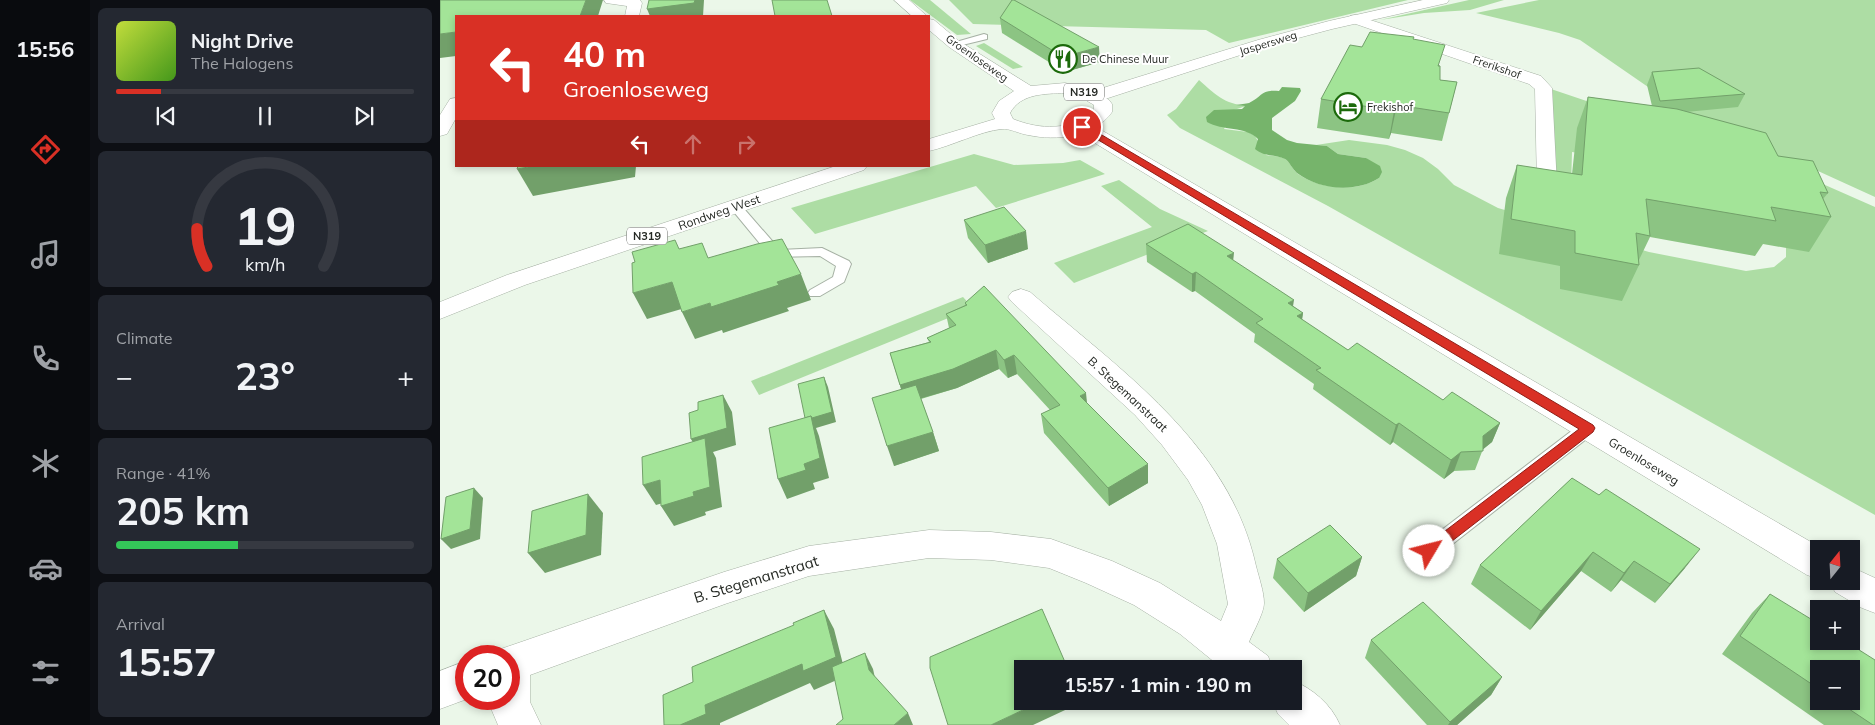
<!DOCTYPE html>
<html lang="en">
<head>
<meta charset="utf-8">
<style>
	:root { --surface:#171b24; --page:#242831; --text:#f1f3f6; --muted:#9ea1a6; --line:#363941; --accent:#d93025 }
	body { margin:0; font-family:Mulish,sans-serif; background:var(--page); color:var(--text); height:100vh; display:flex; flex-direction:column; font-size:19px; white-space:nowrap }
	* { box-sizing:border-box; margin:0 }
	p { font-size:16px; color:var(--muted) }
	.icon { flex:none; width:28px; height:28px; fill:none; stroke:currentColor; stroke-width:2; stroke-linecap:round; stroke-linejoin:round }
	.map { position:relative; flex:1; overflow:hidden }
	.panel { display:flex; flex-direction:column; gap:8px; padding:8px; background:#0d0f14; width:350px }
	.panel>* { flex:none }
	.hud { position:absolute; left:15px; top:15px; width:475px; height:152px; border-radius:0px; box-shadow:0 2px 8px #0003; background:#d93025; color:#fff; overflow:hidden }
	.needle { width:32px; rotate:18deg }
	.fabs { position:absolute; left:1370px; top:540px; display:grid; gap:10px }
	.fabs a { display:grid; place-items:center; width:50px; height:50px; border-radius:0px; background:var(--surface); box-shadow:0 2px 8px #0003; font-size:25px }
	.speed { position:absolute; left:15px; top:645px; display:flex; gap:10px; font-size:25px; font-weight:700; text-align:center }
	.speed>* { display:grid; place-content:center; width:65px; height:65px; border-radius:50%; background:var(--surface); box-shadow:0 2px 8px #0003; line-height:1 }
	.speed .limit { border:8px solid #d22; background:#fff; color:#111 }
	.pin { position:absolute; display:grid; place-items:center; width:42px; height:42px; color:#fff; margin:-21px; border:2px solid #fff; border-radius:50%; box-shadow:0 1px 5px #0007 }
	.me { position:absolute; width:55px; margin:-28px; rotate:53deg; stroke-linejoin:round; filter:drop-shadow(0 0 4px #0008) }
	.turn { display:flex; align-items:center; gap:18px; height:105px; padding:0 25px; font-size:22px }
	.turn .icon { width:65px; height:65px; stroke-width:2.5 }
	.turn b { display:block; font-size:35px; line-height:42px }
	.lanes { display:flex; align-items:center; height:48px; padding:0 25px; background:#0003; justify-content:center; gap:25px; direction:ltr }
	.lanes .off { opacity:.35 }
	.big { font-size:38px; font-weight:700; line-height:1.1 }
	.panel .widget { flex:1; display:flex; flex-direction:column; justify-content:center; gap:8px; min-width:0; padding:0 18px; border-radius:8px; background:var(--page) }
	.panel .dial { align-items:center; gap:0 }
	.dial svg { height:130px; overflow:visible; fill:none; stroke:var(--line); stroke-width:7; stroke-linecap:round; text-anchor:middle }
	.dial text { fill:var(--text); stroke:none }
	.song { display:flex; align-items:center; gap:15px }
	.cover { width:60px; height:60px; border-radius:8px; background:linear-gradient(135deg,hsl(70 70% 55%),hsl(100 70% 35%)) }
	.played { height:5px; border-radius:2px; background:linear-gradient(90deg,var(--accent) 15%,var(--line) 15%) }
	.keys { display:flex; justify-content:space-around; direction:ltr }
	.heat { display:flex; justify-content:space-between; align-items:center; font-size:28px; direction:ltr }
	.charge { height:8px; border-radius:4px; background:linear-gradient(90deg,#34c759 41%,var(--line) 0) }
	.trip { position:absolute; left:574px; top:660px; width:288px; height:50px; border-radius:0px; background:var(--surface); box-shadow:0 2px 8px #0003; font-weight:700; line-height:50px; text-align:center }
	main { display:flex; flex:1; min-height:0 }
	.tabs { display:flex; flex-direction:column; width:90px; justify-content:space-around; align-items:center; background:#090b0e; color:var(--muted) }
	.tabs .icon { width:35px; height:35px }
	.tabs .selected { color:var(--accent) }
	.tabs b { font-size:22px; color:var(--text) }
	.map>svg:first-child { display:block }
	.green { fill:#addda4 }
	.water { fill:#76b46b }
	.lines { fill:none; stroke-linecap:round; stroke-linejoin:round }
	.service-casing { stroke:#a6b1a4; stroke-width:2 }
	.minor-casing { stroke:#a6b1a4; stroke-width:1 }
	.tertiary-casing { stroke:#a6b1a4; stroke-width:1 }
	.secondary-casing { stroke:#a6b1a4; stroke-width:1 }
	.primary-casing { stroke:#a6b1a4; stroke-width:1 }
	.service { fill:#fff; fill-rule:evenodd }
	.minor { fill:#fff; fill-rule:evenodd }
	.tertiary { fill:#fff; fill-rule:evenodd }
	.secondary { fill:#fff; fill-rule:evenodd }
	.primary { fill:#fff; fill-rule:evenodd }
	.wall { fill:#8cc483; fill-rule:evenodd }
	.shaded-wall { fill:#72a06a }
	.building { fill:#a3e498; stroke:#72a06a }
	.route { fill:#d93025; stroke:#8d1f18 }
	.labels { text-anchor:middle; dominant-baseline:central; stroke-width:4; stroke-linejoin:round; paint-order:stroke }
	.far-street-label { font-size:11px; fill:#242823; stroke:#fff }
	.far-poi-label { font-size:11px; fill:#242823; stroke:#fff; text-anchor:start }
	.shield { fill:#fff; stroke:#666865; stroke-width:1 }
	.shield-label { font-size:11px; font-weight:bold; fill:#242823 }
	.street-label { font-size:12px; fill:#242823; stroke:#fff }
	.near-street-label { font-size:15px; fill:#242823; stroke:#fff }
</style>
</head>
<body>
<main>
<nav class="tabs">
<b>15:56</b>
<svg class="icon selected" aria-label="directions" viewBox="0 0 24 24"><path d="M12 3l9 9-9 9-9-9zM9 14v-3h6M13 9l2 2-2 2"/></svg>
<svg class="icon" aria-label="music" viewBox="0 0 24 24"><path d="M9 18V5l10-2v13"/><circle cx="6" cy="18" r="3"/><circle cx="16" cy="16" r="3"/></svg>
<svg class="icon" aria-label="phone" viewBox="0 0 24 24"><path d="M5 4h4l2 5-3 2q2 4 5 5l2-3 5 2v4C11 20 4 13 5 4z"/></svg>
<svg class="icon" aria-label="climate" viewBox="0 0 24 24"><path d="M12 3v18M4 7l16 10M4 17L20 7"/></svg>
<svg class="icon" aria-label="car" viewBox="0 0 24 24"><path d="M5 17H2v-5l4-1 3-4h7l3 4 3 1v5h-3M9 17h6M6 11h13"/><circle cx="7" cy="17" r="2"/><circle cx="17" cy="17" r="2"/></svg>
<svg class="icon" aria-label="filters" viewBox="0 0 24 24"><path d="M4 7h16M4 17h16"/><circle cx="9" cy="7" r="2"/><circle cx="15" cy="17" r="2"/></svg>
</nav>
<section class="panel">
<div class="widget">
<div class="song"><i class="cover"></i><div><b>Night Drive</b><p>The Halogens</p></div></div>
<div class="played"></div>
<div class="keys"><svg class="icon" aria-label="previous" viewBox="0 0 24 24"><path d="M18 5L8 12l10 7zM5 5v14"/></svg><svg class="icon" aria-label="pause" viewBox="0 0 24 24"><path d="M8 5v14M16 5v14"/></svg><svg class="icon" aria-label="next" viewBox="0 0 24 24"><path d="M6 5l10 7-10 7zM19 5v14"/></svg></div>
</div>
<div class="widget dial"><svg viewBox="0 0 100 80">
<path d="M14 69A42 42 0 1 1 86 69"/>
<path d="M14 69A42 42 0 0 1 8 46" stroke="#d93025"/>
<text x="50" y="56" font-size="32" font-weight="700">19</text>
<text x="50" y="72" font-size="11">km/h</text>
</svg></div>
<div class="widget"><p>Climate</p>
<div class="heat"><a>−</a><b class="big">23°</b><a>+</a></div>
</div>
<div class="widget"><p>Range · 41%</p><b class="big">205 km</b><div class="charge"></div></div>
<div class="widget"><p>Arrival</p><b class="big">15:57</b></div>
</section>
<div class="map">
<svg width="1435" height="725" viewBox="0 0 1435 725">
	<rect width="100%" height="100%" fill="#ebf7e9"/>
	<g class="green">
		<polygon points="470,0 490,0 531,34 517,35"/>
		<polygon points="509,0 968,0 789,43 766,30 533,24"/>
		<polygon points="1029,0 1064,0 1030,10 984,13 940,20"/>
		<polygon points="1099,0 1435,0 1435,197 1378,171 1282,138 1140,40 1119,33 1036,13"/>
		<polygon points="544,43 583,67 573,69 536,46"/>
		<path d="M759,80c17,15 24,23 47,26l-12,4 -10,19 24,3 7,4 11,19c5,1 15,1 19,4 5,3 8,11 13,15 22,15 58,19 81,4l-13,-20 -28,-4 -11,-8 -11,-1 33,-5 38,5 18,5 18,8 15,11 16,16 44,23 151,44 97,19 28,-4 12,-10v-10l-139,-84 -75,-11 -1,35 -17,-3 -6,-96 243,82 84,37v308l-547,-309 -148,-78 -13,-13 9,-6z"/>
		<polygon points="534,154 574,165 623,163 640,160 665,174 556,208 536,186 375,234 351,208"/>
		<polygon points="679,180 720,209 768,231 634,283 614,263 712,227 661,186"/>
		<polygon points="523,297 533,308 319,395 311,381"/>
	</g>
	<path class="water" d="M842,87l18,1 1,3 -6,10 -23,17v12l15,10 10,3 30,3 11,8 28,4 14,8 2,6 -3,6c-23,15 -60,12 -82,-5 -4,-3 -8,-12 -12,-14 -10,-5 -21,-2 -30,-10l3,-10c-12,-13 -36,-8 -51,-17l-1,-5 8,-7 28,-1 3,-3 -9,-1c4,-1 10,-1 13,-2 14,-7 12,-14 30,-12z"/>
	<g class="lines">
		<defs>
			<g id="service">
				<polygon points="544,34 547,35 547,39 514,47 509,44"/>
				<polygon points="295,202 299,203 340,250 382,248 409,261 411,264 404,282 380,296 370,296 368,293 370,290 393,277 396,266 380,256 331,257 289,206"/>
				<polygon points="1148,422 1154,423 1157,428 1154,433 996,557 989,560 982,557 979,551 982,545 1142,423"/>
			</g>
			<g id="minor">
				<polygon points="164,0 200,0 202,3 199,16 185,16 187,6 166,3"/>
				<polygon points="915,15 1101,76 1112,88 1117,186 1114,190 1107,192 1100,190 1097,186 1095,89 1089,84 910,22 908,19 910,16"/>
				<polygon points="16,98 16,118 7,134 0,136 0,115 10,99"/>
				<path d="M581,289l9,3c89,77 199,151 226,274 3,12 8,26 8,37 0,10 -11,29 -15,39l19,14 5,13h-50l-43,-35 -46,-29 -48,-22 -37,-15 -58,-8 -62,-2 -120,18 -84,28 -195,71v27l11,23h-43l-8,-19v-7h19v-43h-16l2,-5 229,-79 85,-26 120,-16 62,2 60,7 61,22 48,22 61,38 7,-17 -11,-60 -15,-39 -14,-25 -26,-35 -27,-30 -123,-113 -4,-5 4,-5z"/>
				<polygon points="26,661 27,699 0,709 0,671"/>
				<path d="M852,680c21,9 39,24 48,45h-51l-11,-11 -6,-13h20z"/>
			</g>
			<polygon id="tertiary" points="983,0 1009,0 1007,3 892,29 828,46 662,100 656,101 650,100 647,96 650,92 818,40 889,21"/>
			<g id="secondary">
				<polygon points="642,121 649,123 1383,549 1379,549 1379,579 1367,575 635,131 633,127 635,123"/>
				<polygon points="1411,567 1435,578 1435,613 1422,608 1395,592 1390,581 1411,581"/>
			</g>
			<g id="primary">
				<polygon points="454,0 469,0 487,16 472,16"/>
				<path d="M489,19l5,1 25,21 72,45 34,-3 27,6 17,11 3,4v8c-18,26 -56,29 -84,23 -8,-1 -19,-7 -26,-6 -22,2 -50,17 -73,22v-12l66,-20 -3,-6 7,-12 15,-10 -65,-44 -20,-17zM625,93l19,6 10,6v6c-23,20 -54,19 -81,8l-3,-6c11,-20 35,-19 55,-20z"/>
				<polygon points="396,166 427,166 424,170 85,285 0,319 0,302 67,275"/>
			</g>
		</defs>
		<use href="#service" class="service-casing"/>
		<use href="#minor" class="minor-casing"/>
		<use href="#tertiary" class="tertiary-casing"/>
		<use href="#secondary" class="secondary-casing"/>
		<use href="#primary" class="primary-casing"/>
		<use href="#service" class="service"/>
		<use href="#minor" class="minor"/>
		<use href="#tertiary" class="tertiary"/>
		<use href="#secondary" class="secondary"/>
		<use href="#primary" class="primary"/>
	</g>
	<g class="wall">
		<polygon points="560,18 660,62 625,72 562,33"/>
		<polygon points="973,39 1000,66 1000,80 1017,82 1002,141 951,133 949,139 877,128 881,99"/>
		<polygon points="1212,72 1305,94 1298,107 1246,112 1338,156 1388,193 1383,199 1391,217 1369,252 1323,244 1315,256 1210,237 1199,260 1199,265 1182,301 1120,289 1120,266 1059,254 1066,198 1077,165 1132,174 1137,128 1148,97 1212,106 1207,85"/>
		<polygon points="524,220 588,249 548,263 528,238"/>
		<polygon points="706,244 793,261 853,306 863,313 862,320 908,350 1003,400 1060,423 1052,442 1043,449 1035,470 1014,471 1004,479 953,442 950,445 873,389 874,384 814,342 815,334 755,291 752,292 707,262"/>
		<polygon points="525,303 647,403 708,483 669,506 604,433 601,414 610,410 577,374 568,378 559,369 517,388 481,399 493,432 499,451 454,466 461,389 450,353 489,342 487,338 509,328 506,314 525,305"/>
		<polygon points="1132,478 1245,568 1215,603 1181,580 1171,592 1141,571 1090,630 1031,584 1040,565"/>
		<polygon points="922,557 916,576 864,612 833,578 837,559"/>
		<path d="M1330,594l105,131h-51l-102,-71 30,-41zM1379,669l32,32h-32z"/>
		<polygon points="931,640 1062,677 1051,695 1017,725 987,725 925,658"/>
	</g>
	<g class="shaded-wall">
		<polygon points="146,0 163,0 158,16 140,16"/>
		<polygon points="255,0 264,0 263,16 210,16 207,9"/>
		<polygon points="16,32 16,56 0,58 0,34"/>
		<polygon points="659,47 660,62 625,72 623,57"/>
		<polygon points="957,105 951,133 949,139 954,111"/>
		<polygon points="94,166 196,166 195,177 93,196 77,169"/>
		<polygon points="586,231 588,249 548,263 545,245"/>
		<polygon points="794,253 792,271 787,256"/>
		<polygon points="756,272 755,291 752,292 752,274"/>
		<polygon points="361,274 371,300 347,308 349,311 283,333 282,330 255,339 242,312"/>
		<polygon points="232,282 245,308 207,319 193,293"/>
		<polygon points="854,300 851,319 848,303"/>
		<polygon points="863,313 860,331 857,316"/>
		<polygon points="556,350 559,369 517,388 465,403 460,385"/>
		<polygon points="574,355 577,374 568,378 564,360"/>
		<polygon points="384,377 388,387 396,422 376,428 379,436 389,478 373,483 375,489 347,499 338,479 364,464 371,416"/>
		<polygon points="646,393 648,412 640,396"/>
		<polygon points="283,395 292,412 296,445 273,452 276,458 282,507 265,512 266,515 234,526 221,506 253,492 261,456 251,439"/>
		<polygon points="959,423 953,442 950,445 956,425"/>
		<polygon points="1060,423 1052,442 1041,451 1043,436"/>
		<polygon points="493,432 499,451 454,466 447,446"/>
		<polygon points="1021,452 1014,471 1004,479 1011,460"/>
		<polygon points="708,464 708,483 669,506 668,488"/>
		<polygon points="220,480 233,500 216,505 203,485"/>
		<polygon points="34,488 43,498 40,539 11,549 1,539"/>
		<polygon points="148,494 163,513 161,555 105,573 88,553"/>
		<polygon points="1260,549 1245,568 1215,603 1230,584"/>
		<polygon points="1153,552 1141,571 1090,630 1101,611"/>
		<polygon points="922,557 916,576 864,612 868,593"/>
		<polygon points="1194,561 1181,580 1171,592 1184,573"/>
		<polygon points="384,610 394,629 406,676 374,690 370,683 280,723 280,725 240,725"/>
		<polygon points="425,653 433,669 437,687 429,670"/>
		<polygon points="1062,677 1051,695 1017,725 1008,725 1010,722"/>
		<polygon points="602,701 638,701 638,704 593,725 551,725"/>
		<polygon points="468,713 473,725 454,725"/>
	</g>
	<g class="building">
		<polygon points="0,0 146,0 140,16 16,16 16,32 0,34"/>
		<polygon points="209,0 255,0 254,3 207,9"/>
		<polygon points="332,0 387,0 392,16 335,16"/>
		<polygon points="572,0 574,0 659,47 623,57 560,18"/>
		<polygon points="930,32 974,37 973,39 1005,45 998,66 1000,66 1000,80 1017,82 1009,113 957,105 954,111 881,99 910,45 922,47"/>
		<polygon points="1259,68 1305,94 1220,101 1212,72"/>
		<polygon points="1148,97 1237,109 1326,133 1338,156 1373,161 1388,193 1380,192 1391,217 1331,207 1336,221 1206,199 1210,236 1196,233 1199,265 1135,253 1135,231 1071,219 1077,165 1142,175"/>
		<polygon points="78,166 94,166 77,169"/>
		<polygon points="564,207 586,231 545,245 524,220"/>
		<polygon points="748,224 794,253 787,256 854,300 848,303 863,313 857,316 908,350 917,343 1003,400 1012,392 1060,423 1043,436 1043,451 1021,452 1011,460 959,423 956,425 876,370 881,368 816,323 823,319 756,272 752,274 706,244"/>
		<polygon points="342,239 361,274 337,282 339,285 271,307 270,303 242,312 232,282 193,293 192,263 195,262 192,252 235,240 239,249 262,243 268,258 317,244"/>
		<polygon points="544,286 646,393 640,396 708,464 668,488 601,414 620,405 574,355 564,360 556,350 513,369 460,385 450,353 491,342 487,338 516,325 506,314 527,305 525,303"/>
		<polygon points="384,377 392,412 372,418 371,416 365,418 358,384"/>
		<polygon points="476,385 493,432 447,446 432,398"/>
		<polygon points="283,395 287,428 251,439 249,413 258,410 258,402"/>
		<polygon points="371,416 380,458 364,464 366,470 338,479 329,428"/>
		<polygon points="265,438 270,487 253,492 254,496 221,506 220,480 203,485 202,457"/>
		<polygon points="1132,478 1159,495 1166,489 1260,549 1230,584 1194,561 1184,573 1153,552 1101,611 1040,565"/>
		<polygon points="34,488 30,529 1,539 6,497"/>
		<polygon points="148,494 146,535 88,553 92,511"/>
		<polygon points="890,525 922,557 868,593 837,559"/>
		<polygon points="1330,594 1379,624 1379,641 1405,641 1435,660 1435,725 1433,725 1397,701 1411,701 1411,669 1379,669 1379,689 1300,636"/>
		<polygon points="983,602 1062,677 1010,722 931,640"/>
		<polygon points="602,609 628,669 582,669 582,701 602,701 551,725 508,725 490,668 490,657"/>
		<polygon points="384,610 396,657 363,671 362,664 265,705 266,714 240,725 224,725 223,695 253,682 252,667 354,625 353,623"/>
		<polygon points="425,653 429,670 468,713 454,725 396,725 403,719 392,667"/>
	</g>
	<polygon class="route" points="640,125 645,125 1153,425 1155,428 1153,432 994,555 989,557 984,555 982,551 984,547 1139,429 640,129"/>
	<defs>
		<symbol id="restaurant-ring" viewBox="-11 -11 22 22"><circle r="9.5" fill="#fff" stroke="#1c6a0b" stroke-width="1.5"/><path d="M-5-6h1v4h1v-4h1v4h1v-4h1v5L-1.5 .5V6h-2V.5L-5-1ZM5-6V6H3V1.5H1.5Q1.5-4 5-6Z" fill="#1c6a0b"/></symbol>
		<symbol id="hotel-ring" viewBox="-11 -11 22 22"><circle r="9.5" fill="#fff" stroke="#1c6a0b" stroke-width="1.5"/><path d="M-6-4.5h1.5V1H6V5H4.5V3h-9V5H-6ZM-4 0a1.8 1.8 0 1 1 3.6 0ZM.5 0V-2.5h3Q6-2.5 6 0Z" fill="#1c6a0b"/></symbol>
	</defs>
	<g fill-rule="evenodd">
		<use href="#restaurant-ring" x="607" y="43" width="32" height="32"/>
		<use href="#hotel-ring" x="892" y="91" width="32" height="32"/>
	</g>
	<g class="labels">
		<g class="far-street-label">
			<text transform="translate(828 43) rotate(-17)">Jaspersweg</text>
			<text transform="translate(537 58) rotate(35)">Groenloseweg</text>
			<text transform="translate(1057 67) rotate(19)">Frerikshof</text>
		</g>
		<g class="far-poi-label">
			<text x="642" y="59">De Chinese Muur</text>
			<text x="927" y="107">Frekishof</text>
		</g>
		<g class="shield">
			<rect x="624" y="83.5" width="40" height="17" rx="4"/>
			<rect x="187" y="227.5" width="40" height="17" rx="4"/>
		</g>
		<g class="shield-label">
			<text x="644" y="92">N319</text>
			<text x="207" y="236">N319</text>
		</g>
		<g class="street-label">
			<text transform="translate(279 212) rotate(-19)">Rondweg West</text>
			<text transform="translate(688 394) rotate(43)">B. Stegemanstraat</text>
			<text transform="translate(1204 461) rotate(31)">Groenloseweg</text>
		</g>
		<g class="near-street-label">
			<text transform="translate(316 579) rotate(-17)">B. Stegemanstraat</text>
		</g>
	</g>
</svg>
<div class="fabs">
<a><svg class="needle" viewBox="-14 -14 28 28"><path d="M0-13l5 13h-10z" fill="#e53935"/><path d="M0 13l5-13h-10z" fill="#9ea1a6"/></svg></a>
<a>+</a>
<a>−</a>
</div>
<div class="speed"><div class="limit">20</div></div>
<div class="pin" style="left:642px;top:127px;background:#d93025"><svg class="icon" aria-label="arrive" viewBox="0 0 24 24"><path d="M6 21V4h12l-3 4 3 4H6"/></svg></div>
<svg class="me" style="left:989px;top:551px" viewBox="-20 -20 40 40"><circle r="19" fill="#fff"/><path d="M0-13L10 11 0 6-10 11z" fill="#d93025"/></svg>
<div class="trip">15:57 · 1 min · 190 m</div>
<div class="hud">
<div class="turn"><svg class="icon" aria-label="left" viewBox="0 0 24 24"><path d="M17 20v-9H6M10 6l-5 5 5 5"/></svg><div><b>40 m</b>Groenloseweg</div></div>
<div class="lanes"><svg class="icon" aria-label="left" viewBox="0 0 24 24"><path d="M17 20v-9H6M10 6l-5 5 5 5"/></svg><svg class="icon off" aria-label="ahead" viewBox="0 0 24 24"><path d="M12 20V5M6 11l6-6 6 6"/></svg><svg class="icon off" aria-label="right" viewBox="0 0 24 24"><path d="M7 20v-9h11M14 6l5 5-5 5"/></svg></div>
</div>
</div>
</main>
</body>
</html>
